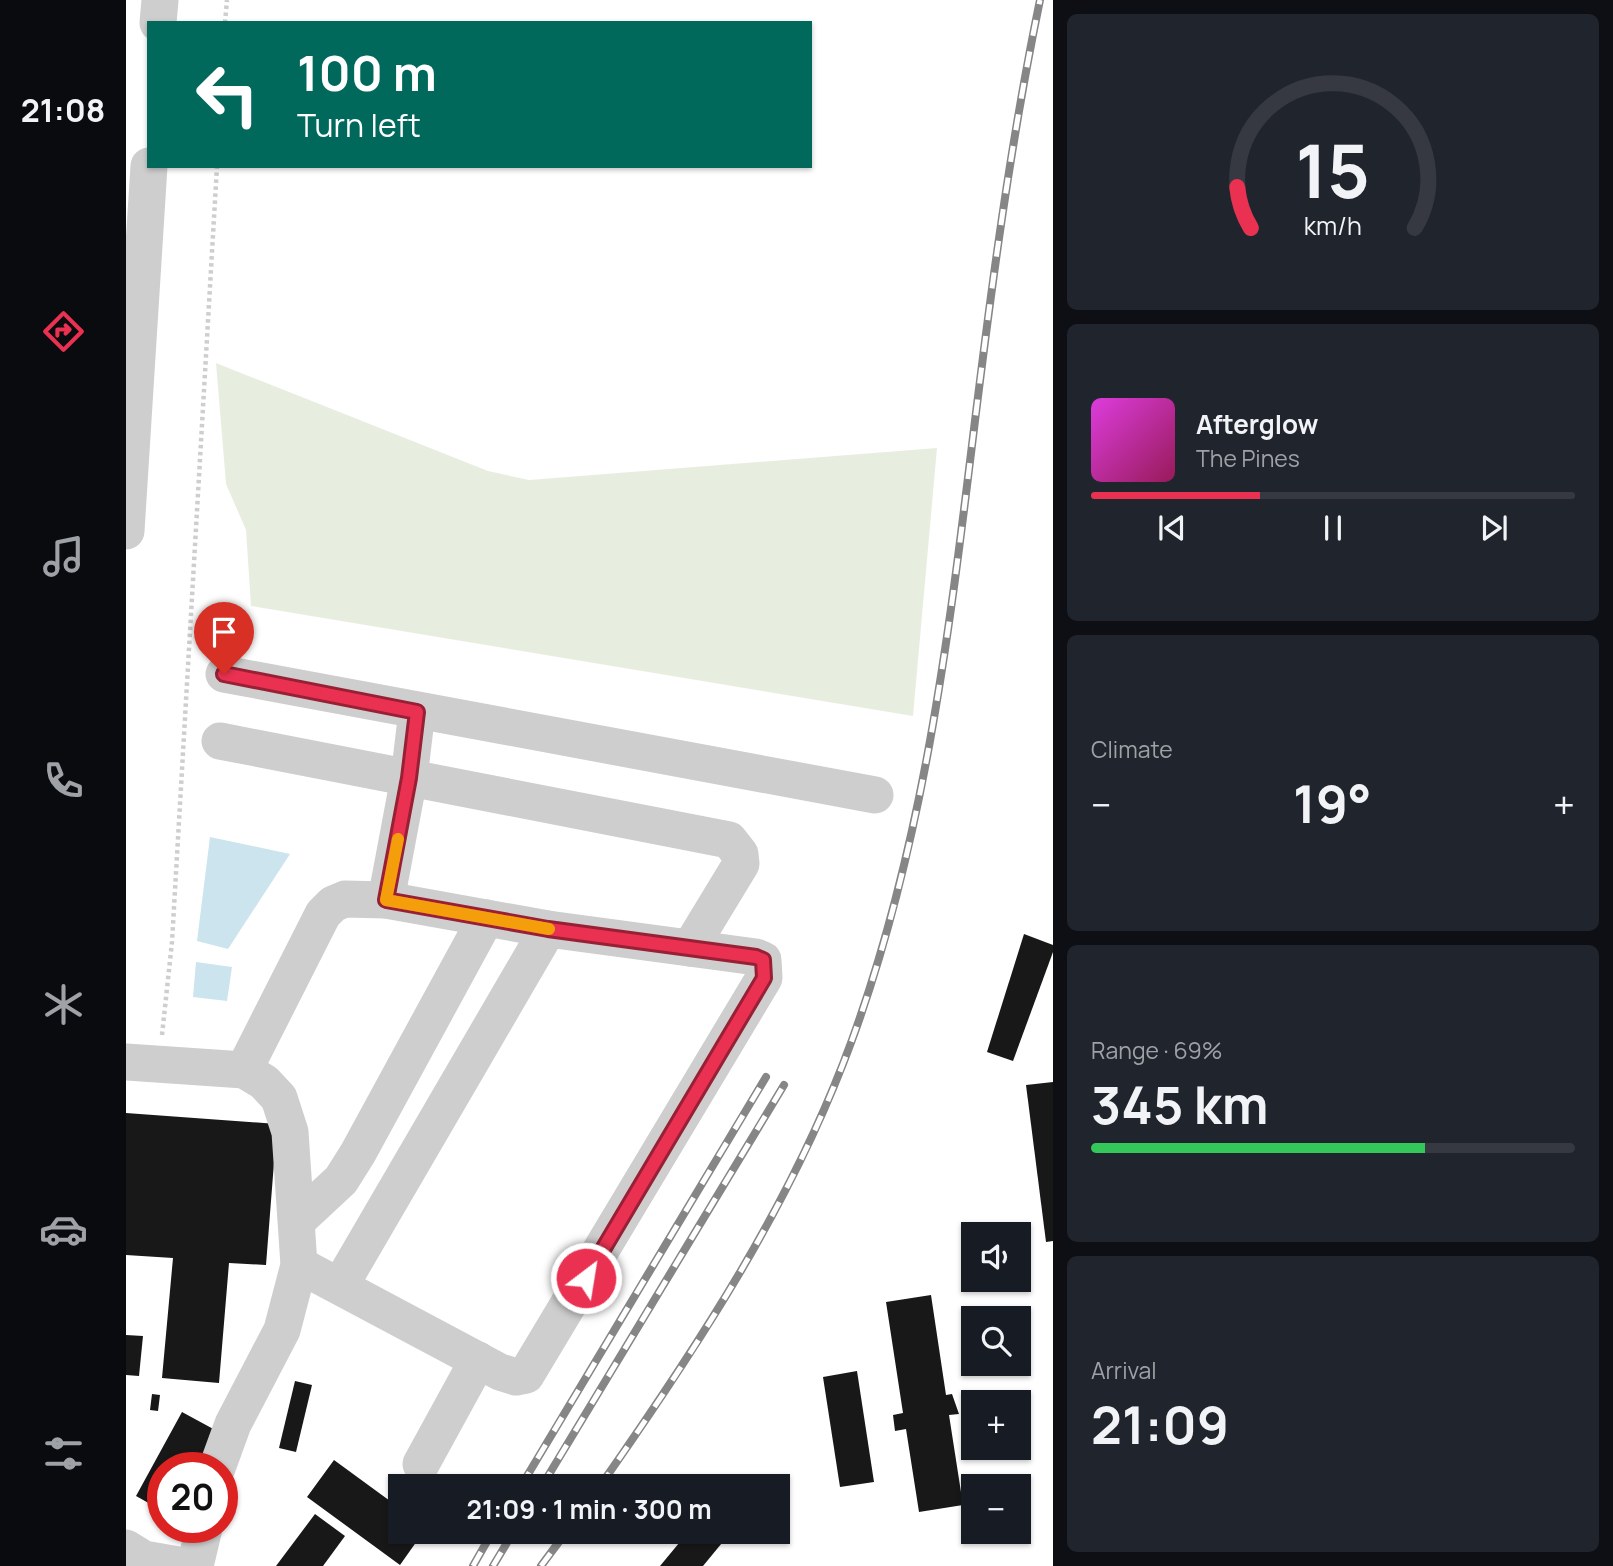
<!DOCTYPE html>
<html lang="en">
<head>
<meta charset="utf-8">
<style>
	:root { --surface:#171b24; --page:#20242c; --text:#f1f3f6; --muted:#9ea1a6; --line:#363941; --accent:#ea3152 }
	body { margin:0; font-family:Manrope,sans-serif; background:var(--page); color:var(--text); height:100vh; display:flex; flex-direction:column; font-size:26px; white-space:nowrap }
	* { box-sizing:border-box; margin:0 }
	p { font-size:23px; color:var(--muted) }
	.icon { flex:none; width:38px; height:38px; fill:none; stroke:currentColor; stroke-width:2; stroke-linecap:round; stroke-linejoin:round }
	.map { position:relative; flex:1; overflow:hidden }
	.drawer { display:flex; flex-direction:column; gap:14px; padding:14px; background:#0d0f14; width:560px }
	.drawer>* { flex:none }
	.top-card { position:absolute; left:21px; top:21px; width:665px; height:147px; border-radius:0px; box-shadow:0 2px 5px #0004; background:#00695c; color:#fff; overflow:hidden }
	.tools { position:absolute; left:835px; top:1222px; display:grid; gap:14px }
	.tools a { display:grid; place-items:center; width:70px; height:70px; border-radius:0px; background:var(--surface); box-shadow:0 2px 5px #0004; font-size:35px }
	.speed { position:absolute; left:21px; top:1452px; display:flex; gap:14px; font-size:35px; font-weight:700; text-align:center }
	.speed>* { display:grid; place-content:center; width:91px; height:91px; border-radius:50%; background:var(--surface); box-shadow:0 2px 5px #0004; line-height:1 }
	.speed .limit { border:10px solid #d22; background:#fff; color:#111 }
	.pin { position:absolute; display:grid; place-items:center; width:60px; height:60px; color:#fff; margin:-72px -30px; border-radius:50% 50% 50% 0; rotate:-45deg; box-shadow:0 0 7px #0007 }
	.pin .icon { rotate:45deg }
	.me { position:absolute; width:77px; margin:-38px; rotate:31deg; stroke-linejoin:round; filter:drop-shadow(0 0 5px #0008) }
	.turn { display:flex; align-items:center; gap:24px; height:147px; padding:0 35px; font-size:32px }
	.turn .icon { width:91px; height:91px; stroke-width:2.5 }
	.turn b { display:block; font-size:49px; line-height:60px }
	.big { font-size:52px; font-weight:700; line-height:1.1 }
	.drawer .card { flex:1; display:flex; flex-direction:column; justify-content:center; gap:10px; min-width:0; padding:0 24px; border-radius:10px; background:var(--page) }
	.drawer .dial { align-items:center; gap:0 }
	.dial svg { height:182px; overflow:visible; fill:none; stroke:var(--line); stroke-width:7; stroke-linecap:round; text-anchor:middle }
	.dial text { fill:var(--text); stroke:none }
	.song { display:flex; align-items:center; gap:21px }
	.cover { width:84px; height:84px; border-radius:10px; background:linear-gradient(135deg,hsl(300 70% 55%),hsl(330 70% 35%)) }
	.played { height:7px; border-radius:4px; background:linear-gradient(90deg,var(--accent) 35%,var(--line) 35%) }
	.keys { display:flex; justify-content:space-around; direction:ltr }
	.heat { display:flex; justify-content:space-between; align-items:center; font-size:38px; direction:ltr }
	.charge { height:10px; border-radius:5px; background:linear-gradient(90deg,#34c759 69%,var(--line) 0) }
	.trip { position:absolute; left:262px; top:1474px; width:402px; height:70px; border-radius:0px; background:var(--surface); box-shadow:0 2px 5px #0004; font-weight:700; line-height:70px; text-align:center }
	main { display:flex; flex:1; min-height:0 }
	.menu { display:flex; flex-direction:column; width:126px; justify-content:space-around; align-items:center; background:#090b0e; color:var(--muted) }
	.menu .icon { width:49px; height:49px }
	.menu .selected { color:var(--accent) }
	.menu b { font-size:32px; color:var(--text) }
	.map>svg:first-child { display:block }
	.green { fill:#e8eedf }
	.water { fill:#cbe4ee }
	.building { fill:#181818 }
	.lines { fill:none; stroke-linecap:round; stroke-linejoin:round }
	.path { stroke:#cecece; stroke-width:4.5; stroke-dasharray:3.5 3.5; stroke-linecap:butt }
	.minor { stroke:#cecece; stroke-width:37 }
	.rail-casing { stroke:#868686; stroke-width:8 }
	.rail { stroke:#fff; stroke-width:5; stroke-dasharray:16; stroke-linecap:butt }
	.route-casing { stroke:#982035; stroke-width:18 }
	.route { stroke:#ea3152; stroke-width:12 }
	.slow { stroke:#f59e0b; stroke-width:12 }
</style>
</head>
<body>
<main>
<nav class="menu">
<b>21:08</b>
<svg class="icon selected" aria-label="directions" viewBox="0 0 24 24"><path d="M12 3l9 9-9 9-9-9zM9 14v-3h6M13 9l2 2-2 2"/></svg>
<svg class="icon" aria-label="music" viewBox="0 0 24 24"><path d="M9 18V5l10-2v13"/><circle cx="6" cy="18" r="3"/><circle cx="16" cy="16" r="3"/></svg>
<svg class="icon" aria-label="phone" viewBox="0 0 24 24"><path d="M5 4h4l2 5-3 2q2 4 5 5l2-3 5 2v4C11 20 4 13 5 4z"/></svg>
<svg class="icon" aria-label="climate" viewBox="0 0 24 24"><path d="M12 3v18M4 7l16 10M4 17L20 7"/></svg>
<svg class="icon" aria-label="car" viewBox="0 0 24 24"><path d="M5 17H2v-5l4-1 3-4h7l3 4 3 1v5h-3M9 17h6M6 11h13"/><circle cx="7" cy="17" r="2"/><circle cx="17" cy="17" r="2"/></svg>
<svg class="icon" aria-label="filters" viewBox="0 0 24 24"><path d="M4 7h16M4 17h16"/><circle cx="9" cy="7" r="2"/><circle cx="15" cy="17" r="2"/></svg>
</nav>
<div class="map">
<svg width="927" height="1566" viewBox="0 0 927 1566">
	<rect width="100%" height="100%" fill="#fff"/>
	<polygon class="green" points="90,363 362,471 403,480 811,448 787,716 125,606 120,530 100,484"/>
	<g class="water">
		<polygon points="84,837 164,854 102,949 71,941"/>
		<polygon points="70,962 106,967 101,1001 67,997"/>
	</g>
	<g class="building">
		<polygon points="898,934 927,945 927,952 887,1061 861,1052"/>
		<polygon points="927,1082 927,1241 920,1242 900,1085"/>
		<polygon points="0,1113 151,1124 140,1265 103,1263 93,1383 36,1378 47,1258 0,1255"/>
		<polygon points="805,1295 820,1395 826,1394 833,1414 823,1415 837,1505 793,1512 780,1429 769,1431 767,1415 777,1413 760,1302"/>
		<polygon points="0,1335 17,1336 13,1376 0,1375"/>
		<polygon points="731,1371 748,1482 714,1487 697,1377"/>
		<polygon points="169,1381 186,1385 170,1452 153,1448"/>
		<polygon points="26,1394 34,1395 32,1411 24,1410"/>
		<polygon points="56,1412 91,1431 71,1468 37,1468 37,1511 10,1496"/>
		<polygon points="208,1460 275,1509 275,1531 298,1531 274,1565 181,1497"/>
		<polygon points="189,1514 219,1536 197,1566 150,1566"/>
		<polygon points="563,1531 605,1532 577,1566 534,1566"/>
	</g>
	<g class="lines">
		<g class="path">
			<polyline points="99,23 101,0"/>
			<polyline points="36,1035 46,942 91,166"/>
		</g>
		<g class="minor">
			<polyline points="32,23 34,0"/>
			<polyline points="0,531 23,166"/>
			<polyline points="98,674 749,795"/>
			<polyline points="94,741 603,840 614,854 615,864 564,948"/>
			<polyline points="260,900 283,778 291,711"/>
			<polyline points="0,1062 118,1070 138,1082 153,1098 164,1132 173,1265 156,1330 107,1424 91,1468"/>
			<polyline points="118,1070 197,914 207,904 219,899 260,900 422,929 630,957 637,960 638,978 400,1375 390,1377 374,1372 173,1265"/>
			<polyline points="171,1221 215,1180 232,1153 360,918"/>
			<polyline points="214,1286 422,929"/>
			<polyline points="295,1464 352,1360"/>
			<polyline points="0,1548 18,1559 58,1566"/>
			<polyline points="69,1566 78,1528"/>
		</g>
		<defs>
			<g id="rail">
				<polyline points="395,1486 640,1077"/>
				<polyline points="416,1486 658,1085"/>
				<path d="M474,1486c98,-140 193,-284 252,-446 71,-195 96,-398 121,-603 18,-147 37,-292 67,-437"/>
				<polyline points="347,1566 367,1531"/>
				<polyline points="367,1566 388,1531"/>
				<polyline points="415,1566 441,1531"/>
			</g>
		</defs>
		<use href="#rail" class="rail-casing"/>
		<use href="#rail" class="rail"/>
	</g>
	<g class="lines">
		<defs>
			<polyline id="route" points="98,674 291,712 283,778 260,900 422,929 630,957 637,960 638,978 460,1278"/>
		</defs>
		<use href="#route" class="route-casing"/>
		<use href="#route" class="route"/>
		<polyline class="slow" points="272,839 260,900 423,929"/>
	</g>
</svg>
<div class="tools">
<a><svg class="icon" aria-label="sound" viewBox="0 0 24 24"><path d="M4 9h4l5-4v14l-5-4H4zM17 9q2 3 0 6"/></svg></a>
<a><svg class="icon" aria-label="search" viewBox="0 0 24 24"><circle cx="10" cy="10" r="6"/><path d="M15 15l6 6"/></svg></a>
<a>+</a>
<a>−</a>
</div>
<div class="speed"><div class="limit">20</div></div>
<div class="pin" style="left:98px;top:674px;background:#d93025"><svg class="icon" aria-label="arrive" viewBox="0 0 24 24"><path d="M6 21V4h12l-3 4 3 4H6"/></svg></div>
<svg class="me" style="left:460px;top:1278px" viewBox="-20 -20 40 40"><circle r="17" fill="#ea3152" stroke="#fff" stroke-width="3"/><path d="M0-11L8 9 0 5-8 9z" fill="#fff"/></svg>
<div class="trip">21:09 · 1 min · 300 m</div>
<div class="top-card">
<div class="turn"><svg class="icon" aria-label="left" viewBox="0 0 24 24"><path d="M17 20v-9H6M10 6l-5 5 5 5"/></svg><div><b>100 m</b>Turn left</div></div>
</div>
</div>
<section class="drawer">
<div class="card dial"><svg viewBox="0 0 100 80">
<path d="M14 69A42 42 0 1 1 86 69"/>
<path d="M14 69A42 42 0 0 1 8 51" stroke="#ea3152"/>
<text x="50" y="56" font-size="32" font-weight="700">15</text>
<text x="50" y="72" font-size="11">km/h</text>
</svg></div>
<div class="card">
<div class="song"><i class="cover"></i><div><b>Afterglow</b><p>The Pines</p></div></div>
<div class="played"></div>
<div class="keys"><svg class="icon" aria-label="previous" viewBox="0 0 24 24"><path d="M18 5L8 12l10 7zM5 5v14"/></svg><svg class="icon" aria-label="pause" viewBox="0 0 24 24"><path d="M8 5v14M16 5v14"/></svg><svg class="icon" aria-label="next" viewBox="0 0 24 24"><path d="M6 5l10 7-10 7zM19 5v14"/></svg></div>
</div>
<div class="card"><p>Climate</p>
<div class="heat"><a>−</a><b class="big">19°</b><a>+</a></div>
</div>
<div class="card"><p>Range · 69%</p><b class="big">345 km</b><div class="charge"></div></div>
<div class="card"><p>Arrival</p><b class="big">21:09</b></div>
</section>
</main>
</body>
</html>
